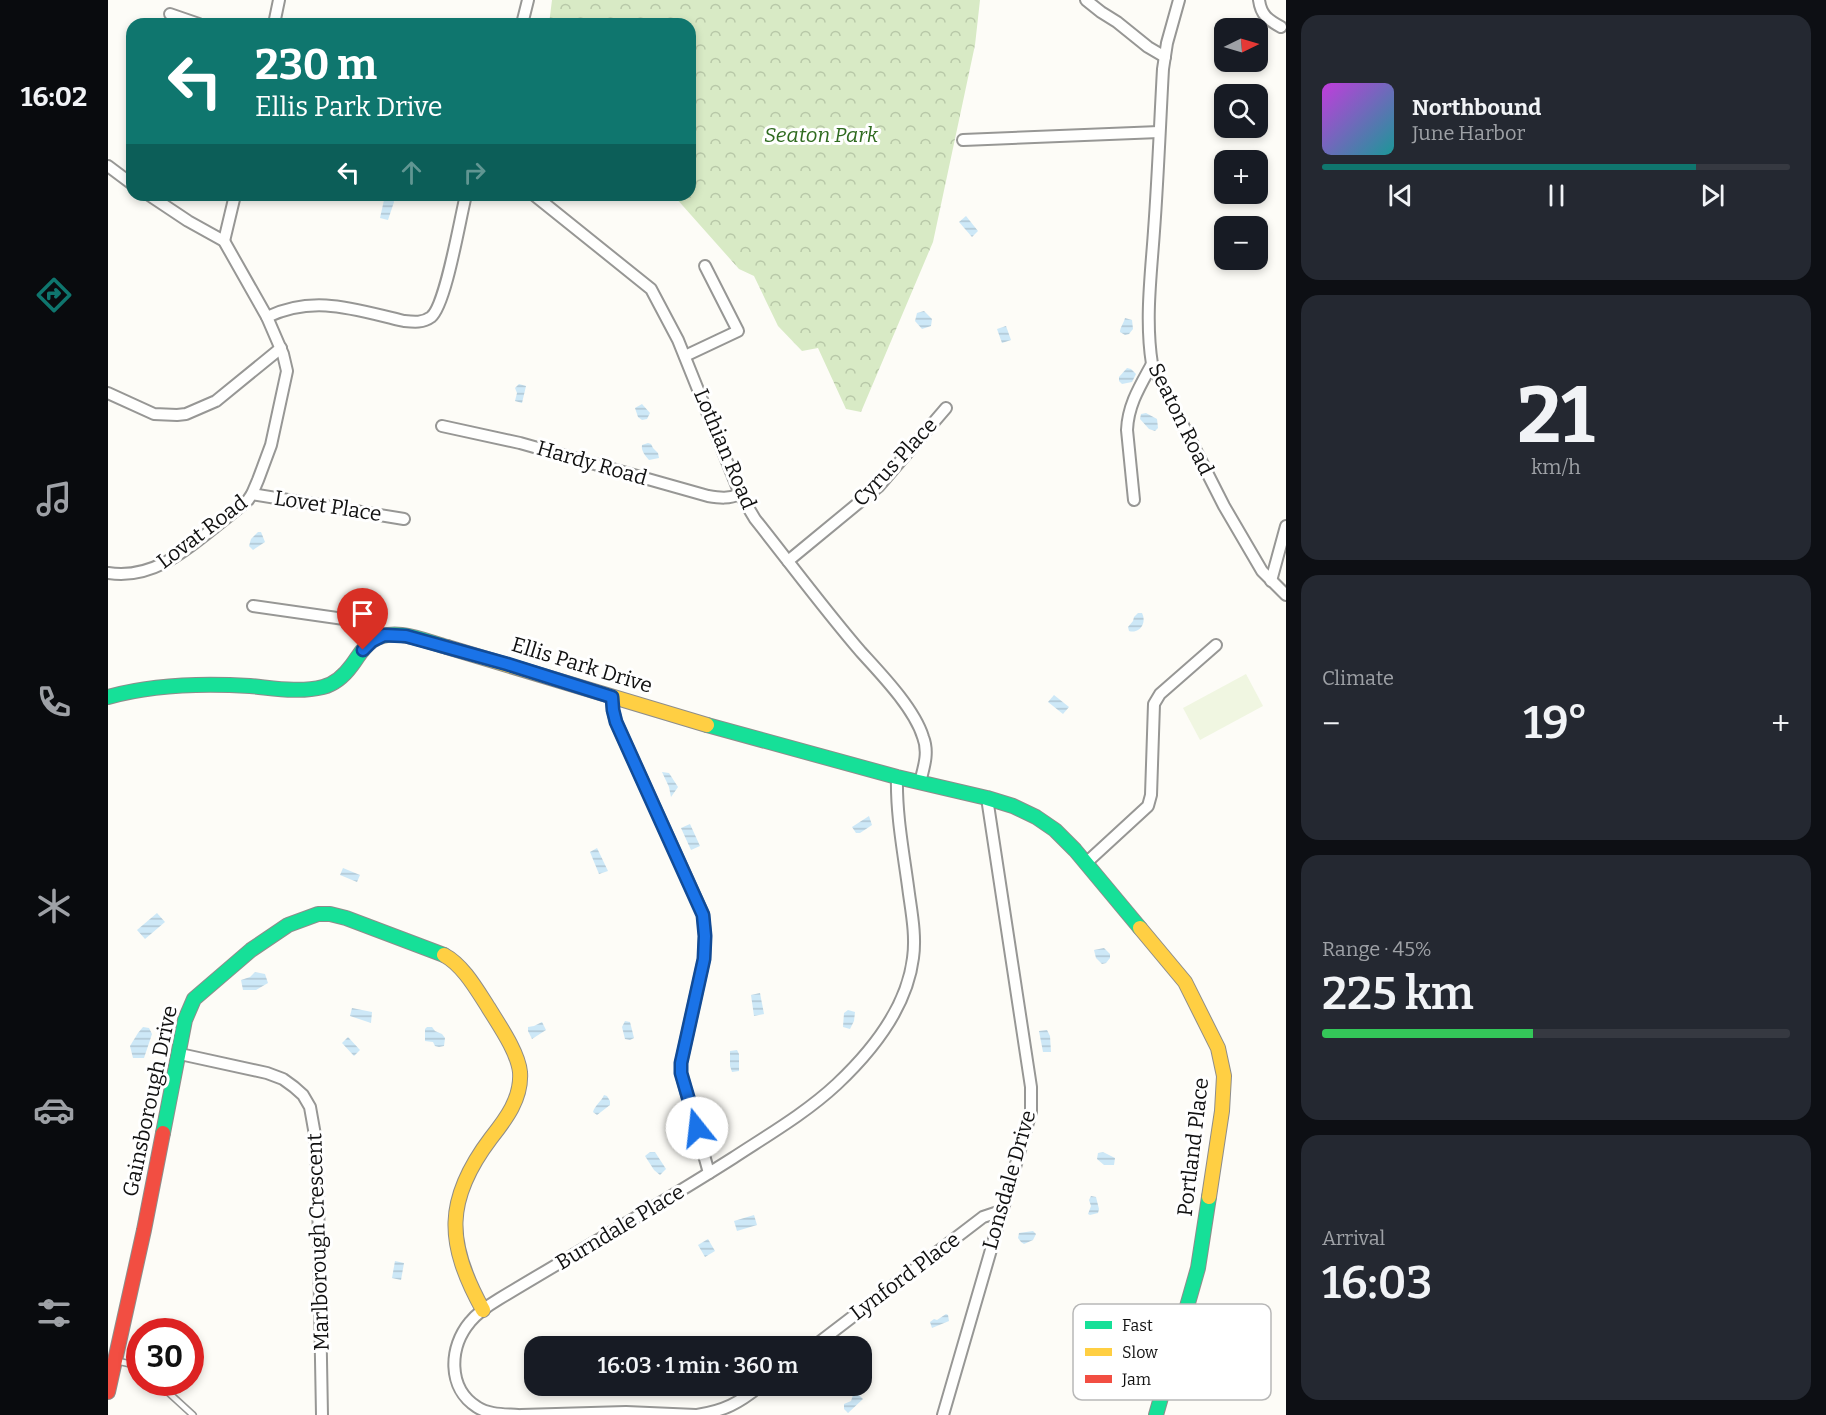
<!DOCTYPE html>
<html lang="en">
<head>
<meta charset="utf-8">
<style>
	:root { --surface:#171b24; --page:#242831; --text:#f1f3f6; --muted:#9ea1a6; --line:#363941; --accent:#0f766e }
	body { margin:0; font-family:Bitter,serif; background:var(--page); color:var(--text); height:100vh; display:flex; flex-direction:column; font-size:22px; white-space:nowrap }
	* { box-sizing:border-box; margin:0 }
	p { font-size:20px; color:var(--muted) }
	.icon { flex:none; width:33px; height:33px; fill:none; stroke:currentColor; stroke-width:2; stroke-linecap:round; stroke-linejoin:round }
	.map { position:relative; flex:1; overflow:hidden }
	.sheet { display:flex; flex-direction:column; gap:15px; padding:15px; background:#0d0f14; width:540px }
	.sheet>* { flex:none }
	.top-card { position:absolute; left:18px; top:18px; width:570px; height:183px; border-radius:18px; box-shadow:0 3px 9px #0003; background:#0f766e; color:#fff; overflow:hidden }
	.needle { width:39px; rotate:85deg }
	.tools { position:absolute; left:1106px; top:18px; display:grid; gap:12px }
	.tools a { display:grid; place-items:center; width:54px; height:54px; border-radius:12px; background:var(--surface); box-shadow:0 3px 9px #0003; font-size:30px }
	.speed { position:absolute; left:18px; top:1318px; display:flex; gap:12px; font-size:30px; font-weight:700; text-align:center }
	.speed>* { display:grid; place-content:center; width:78px; height:78px; border-radius:50%; background:var(--surface); box-shadow:0 3px 9px #0003; line-height:1 }
	.speed .limit { border:9px solid #d22; background:#fff; color:#111 }
	.pin { position:absolute; display:grid; place-items:center; width:51px; height:51px; color:#fff; margin:-62px -26px; border-radius:50% 50% 50% 0; rotate:-45deg; box-shadow:0 0 6px #0007 }
	.pin .icon { rotate:45deg }
	.me { position:absolute; width:66px; margin:-33px; rotate:344deg; stroke-linejoin:round; filter:drop-shadow(0 0 4px #0008) }
	.turn { display:flex; align-items:center; gap:21px; height:126px; padding:0 30px; font-size:27px }
	.turn .icon { width:78px; height:78px; stroke-width:2.5 }
	.turn b { display:block; font-size:42px; line-height:51px }
	.lanes { display:flex; align-items:center; height:57px; padding:0 30px; background:#0003; justify-content:center; gap:30px; direction:ltr }
	.lanes .off { opacity:.35 }
	.big { font-size:45px; font-weight:600; line-height:1.1 }
	.sheet .tile { flex:1; display:flex; flex-direction:column; justify-content:center; gap:9px; min-width:0; padding:0 21px; border-radius:18px; background:var(--page) }
	.sheet .dial { align-items:center; gap:0 }
	.dial b { font-size:78px; line-height:1 }
	.song { display:flex; align-items:center; gap:18px }
	.cover { width:72px; height:72px; border-radius:9px; background:linear-gradient(135deg,hsl(290 70% 55%),hsl(180 70% 35%)) }
	.played { height:6px; border-radius:3px; background:linear-gradient(90deg,var(--accent) 80%,var(--line) 80%) }
	.keys { display:flex; justify-content:space-around; direction:ltr }
	.heat { display:flex; justify-content:space-between; align-items:center; font-size:33px; direction:ltr }
	.charge { height:9px; border-radius:4px; background:linear-gradient(90deg,#34c759 45%,var(--line) 0) }
	.trip { position:absolute; left:416px; top:1336px; width:348px; height:60px; border-radius:18px; background:var(--surface); box-shadow:0 3px 9px #0003; font-weight:600; line-height:60px; text-align:center }
	main { display:flex; flex:1; min-height:0 }
	.dock { display:flex; flex-direction:column; width:108px; justify-content:space-around; align-items:center; background:#090b0e; color:var(--muted) }
	.dock .icon { width:42px; height:42px }
	.dock .active { color:var(--accent) }
	.dock b { font-size:27px; color:var(--text) }
	.map>svg:first-child { display:block }
	.forest { fill:url(#forest-crowns) }
	.pitch { fill:#f0f6e1 }
	.water { fill:url(#water-rules) }
	.lines { fill:none; stroke-linecap:round; stroke-linejoin:round }
	.lane-casing { stroke:#979795; stroke-width:8 }
	.street-casing { stroke:#979795; stroke-width:14 }
	.fast-casing { stroke:#8e8d8b; stroke-width:16 }
	.slow-casing { stroke:#8e8d8b; stroke-width:16 }
	.jam-casing { stroke:#8e8d8b; stroke-width:16 }
	.lane { stroke:#fffffe; stroke-width:5 }
	.street { stroke:#fffffe; stroke-width:10 }
	.fast { stroke:#16e098; stroke-width:14 }
	.slow { stroke:#ffcf43; stroke-width:14 }
	.jam { stroke:#f24e42; stroke-width:14 }
	.route-casing { stroke:#114b97; stroke-width:15 }
	.route { stroke:#1a73e8; stroke-width:10 }
	.labels { text-anchor:middle; dominant-baseline:central; stroke-width:6; stroke-linejoin:round; paint-order:stroke }
	.park-label { font-size:21px; font-style:italic; fill:#2f6b1f; stroke:#fff }
	.street-label { font-size:21px; fill:#111; stroke:#fff }
	.key { fill:#fff; stroke:#b8b8b8; stroke-width:1.5 }
	.key-label { font-size:16px; fill:#111 }
</style>
</head>
<body>
<main>
<nav class="dock">
<b>16:02</b>
<svg class="icon active" aria-label="directions" viewBox="0 0 24 24"><path d="M12 3l9 9-9 9-9-9zM9 14v-3h6M13 9l2 2-2 2"/></svg>
<svg class="icon" aria-label="music" viewBox="0 0 24 24"><path d="M9 18V5l10-2v13"/><circle cx="6" cy="18" r="3"/><circle cx="16" cy="16" r="3"/></svg>
<svg class="icon" aria-label="phone" viewBox="0 0 24 24"><path d="M5 4h4l2 5-3 2q2 4 5 5l2-3 5 2v4C11 20 4 13 5 4z"/></svg>
<svg class="icon" aria-label="climate" viewBox="0 0 24 24"><path d="M12 3v18M4 7l16 10M4 17L20 7"/></svg>
<svg class="icon" aria-label="car" viewBox="0 0 24 24"><path d="M5 17H2v-5l4-1 3-4h7l3 4 3 1v5h-3M9 17h6M6 11h13"/><circle cx="7" cy="17" r="2"/><circle cx="17" cy="17" r="2"/></svg>
<svg class="icon" aria-label="filters" viewBox="0 0 24 24"><path d="M4 7h16M4 17h16"/><circle cx="9" cy="7" r="2"/><circle cx="15" cy="17" r="2"/></svg>
</nav>
<div class="map">
<svg width="1178" height="1415" viewBox="0 0 1178 1415">
	<defs>
		<pattern id="forest-crowns" width="20" height="18" patternUnits="userSpaceOnUse" patternTransform="scale(1.5)"><rect width="20" height="18" fill="#d8eac5"/><path d="M2 6a3 3 0 1 1 6 0M12 15a3 3 0 1 1 6 0" fill="none" stroke="#b8c8a8"/></pattern>
		<pattern id="water-rules" width="6" height="5" patternUnits="userSpaceOnUse" patternTransform="scale(1.5)"><rect width="6" height="5" fill="#cde8f7"/><path d="M0 2.5h6" fill="none" stroke="#afc6d3"/></pattern>
	</defs>
	<rect width="100%" height="100%" fill="#fdfcf7"/>
	<polygon class="forest" points="444,0 872,0 867,45 825,242 753,412 738,409 710,348 694,351 670,326 646,276 631,269 567,197 551,195 582,195 582,24 441,24"/>
	<polygon class="pitch" points="1138,674 1155,706 1092,740 1075,708"/>
	<g class="water">
		<polygon points="278,198 285,199 286,202 280,220 272,218 276,200"/>
		<polygon points="858,216 870,231 864,237 851,222"/>
		<polygon points="816,311 824,319 823,326 814,329 807,321 809,313"/>
		<path d="M1017,318l7,2 1,9 -4,5 -4,1 -5,-3c0,-5 4,-9 5,-14z"/>
		<polygon points="898,326 903,340 894,343 889,329"/>
		<polygon points="1019,368 1023,369 1028,374 1024,382 1014,384 1011,381 1011,377"/>
		<polygon points="411,384 418,386 414,403 407,401 409,393 407,388"/>
		<polygon points="534,404 542,413 539,419 534,420 530,417 527,408"/>
		<polygon points="1038,413 1049,419 1050,428 1047,431 1041,429 1032,419 1033,414"/>
		<path d="M540,443l3,1 2,4 5,5 1,5 -10,2c-4,-5 -8,-9 -7,-15z"/>
		<polygon points="150,532 153,532 157,542 145,550 141,546 143,539"/>
		<path d="M1030,613h4c5,10 -2,21 -13,18l-1,-4 5,-6 1,-4z"/>
		<polygon points="946,695 961,707 955,714 940,702"/>
		<polygon points="554,772 561,773 570,787 563,797 561,787"/>
		<polygon points="761,816 764,825 752,833 748,833 744,827"/>
		<polygon points="582,824 592,846 583,850 573,828"/>
		<polygon points="489,848 500,871 491,874 482,852"/>
		<polygon points="235,868 252,875 249,882 232,875"/>
		<polygon points="49,913 57,922 37,939 29,930"/>
		<polygon points="996,948 1002,954 1002,958 998,963 994,964 988,958 986,950"/>
		<polygon points="147,972 157,974 160,983 148,990 135,990 133,980 142,977"/>
		<polygon points="652,993 656,1014 646,1016 643,995"/>
		<polygon points="244,1008 264,1012 263,1023 242,1016"/>
		<polygon points="740,1010 747,1012 746,1021 742,1029 735,1027 736,1013"/>
		<polygon points="517,1021 522,1022 526,1038 522,1040 517,1039 514,1027"/>
		<polygon points="434,1022 438,1030 424,1039 420,1031 420,1027 426,1026"/>
		<polygon points="35,1027 41,1028 44,1034 36,1058 25,1058 22,1046 30,1033"/>
		<polygon points="319,1027 324,1027 327,1031 334,1034 337,1038 336,1046 331,1047 327,1046 325,1042 317,1041 317,1029"/>
		<polygon points="939,1030 942,1036 943,1052 935,1052 931,1031"/>
		<polygon points="240,1037 252,1050 246,1056 234,1043"/>
		<polygon points="629,1050 631,1054 631,1071 624,1072 622,1066 622,1051"/>
		<path d="M496,1095l3,1 3,5v4l-13,10 -4,-3c2,-7 8,-10 11,-17z"/>
		<polygon points="542,1152 547,1152 558,1169 552,1175 546,1170 537,1156"/>
		<polygon points="995,1152 1007,1158 1006,1165 996,1165 989,1159 990,1153"/>
		<polygon points="983,1196 988,1197 991,1209 990,1213 982,1215 980,1214 983,1206 981,1200"/>
		<polygon points="646,1215 649,1225 629,1231 626,1221"/>
		<polygon points="925,1231 928,1234 925,1240 916,1244 913,1242 910,1238 911,1233"/>
		<polygon points="600,1239 607,1251 597,1257 590,1245"/>
		<polygon points="287,1261 296,1263 293,1280 284,1278"/>
		<polygon points="838,1314 840,1315 841,1321 824,1328 822,1322 826,1319 829,1320"/>
		<polygon points="549,1339 564,1341 564,1347 546,1346 546,1340"/>
		<polygon points="746,1392 748,1392 755,1399 740,1413 736,1409 736,1404 743,1401"/>
	</g>
	<g class="lines">
		<defs>
			<g id="lane">
				<polyline points="9,1361 32,1366"/>
				<polyline points="50,1383 85,1415"/>
			</g>
			<g id="street">
				<polyline points="978,0 993,12 1009,22 1040,47 1057,57"/>
				<path d="M1071,0l-12,43 -4,26c-3,54 -5,108 -9,162 -3,44 -9,89 -2,133l72,142 38,65 24,24"/>
				<path d="M1151,0c2,15 9,20 22,27"/>
				<polyline points="62,14 91,24"/>
				<polyline points="166,24 171,0"/>
				<polyline points="414,24 420,0"/>
				<polyline points="855,140 1051,132"/>
				<polyline points="0,166 24,184"/>
				<path d="M426,195l117,94 27,51 62,154 15,25c35,44 69,90 106,133 20,22 53,56 62,85 6,15 1,30 -3,45"/>
				<polyline points="116,241 127,195"/>
				<path d="M159,317c48,-23 89,-7 137,4 10,1 19,2 27,-4 15,-12 29,-99 35,-122"/>
				<polyline points="577,356 630,331 597,266"/>
				<polyline points="0,393 46,414 69,415 78,414 108,401 173,348"/>
				<path d="M334,426l78,17 188,53c12,2 21,3 32,-2"/>
				<polyline points="144,494 296,519"/>
				<path d="M1026,500l-7,-70c1,-25 13,-44 25,-66"/>
				<polyline points="680,561 771,486 838,408"/>
				<path d="M0,573c43,7 76,-21 107,-46 11,-9 23,-18 33,-27l4,-6 6,-14 13,-35 16,-74 -4,-17 -16,-37 -43,-76 -36,-20 -39,-26"/>
				<polyline points="1163,581 1178,526"/>
				<polyline points="145,606 236,619 254,624 260,628 268,638"/>
				<polyline points="504,697 505,710 508,722 595,914 597,936 596,959 573,1063 573,1073 601,1173"/>
				<polyline points="978,863 1040,806 1043,795 1046,704 1052,694 1108,645"/>
				<polyline points="72,1054 159,1073 175,1079 186,1087 195,1095 202,1107 207,1135 210,1194 214,1415"/>
				<polyline points="705,1347 875,1217 893,1211"/>
				<path d="M410,1415c-13,-1 -29,0 -41,-8 -30,-19 -28,-60 -7,-85 8,-10 19,-17 29,-23 78,-47 157,-92 234,-141 35,-23 73,-45 104,-74 35,-33 70,-77 76,-126 3,-21 -1,-43 -4,-64 -5,-39 -13,-78 -12,-117"/>
				<polyline points="413,1415 518,1412 588,1415"/>
				<path d="M589,1415c27,-4 42,-12 63,-29"/>
				<polyline points="835,1415 923,1112 923,1087 879,798"/>
			</g>
			<g id="fast">
				<path d="M0,697c46,-13 94,-14 142,-11 23,2 49,7 73,1 12,-3 21,-11 29,-22 6,-8 11,-18 20,-24 21,-15 53,0 75,6"/>
				<polyline points="599,725 789,777 879,798 905,806 928,817 947,830 967,850 1032,928"/>
				<polyline points="55,1133 77,1020 86,999 143,950 180,925 210,914 222,914 238,918 336,955"/>
				<polyline points="1048,1415 1090,1268 1101,1197"/>
			</g>
			<g id="slow">
				<polyline points="339,647 599,725"/>
				<polyline points="1032,928 1077,982 1110,1048 1116,1076 1114,1111 1101,1197"/>
				<path d="M336,955c19,10 33,35 44,52 11,18 30,45 32,65 2,26 -14,47 -29,66 -47,62 -45,105 -8,172"/>
			</g>
			<polyline id="jam" points="0,1392 36,1230 55,1133"/>
		</defs>
		<use href="#lane" class="lane-casing"/>
		<use href="#street" class="street-casing"/>
		<use href="#fast" class="fast-casing"/>
		<use href="#slow" class="slow-casing"/>
		<use href="#jam" class="jam-casing"/>
		<use href="#lane" class="lane"/>
		<use href="#street" class="street"/>
		<use href="#fast" class="fast"/>
		<use href="#slow" class="slow"/>
		<use href="#jam" class="jam"/>
	</g>
	<g class="lines">
		<defs>
			<polyline id="route" points="255,650 264,641 276,635 298,636 399,664 504,697 505,710 508,722 595,915 597,936 596,959 573,1063 573,1073 589,1128"/>
		</defs>
		<use href="#route" class="route-casing"/>
		<use href="#route" class="route"/>
	</g>
	<g class="labels">
		<g class="park-label">
			<text x="713" y="135">Seaton Park</text>
		</g>
		<g class="street-label">
			<text transform="translate(1073 419) rotate(64)">Seaton Road</text>
			<text transform="translate(617 449) rotate(67)">Lothian Road</text>
			<text transform="translate(787 462) rotate(-47)">Cyrus Place</text>
			<text transform="translate(484 463) rotate(16)">Hardy Road</text>
			<text transform="translate(220 506) rotate(9)">Lovet Place</text>
			<text transform="translate(94 532) rotate(-37)">Lovat Road</text>
			<text transform="translate(474 665) rotate(17)">Ellis Park Drive</text>
			<text transform="translate(42 1101) rotate(-78)">Gainsborough Drive</text>
			<text transform="translate(1085 1147) rotate(-83)">Portland Place</text>
			<text transform="translate(901 1180) rotate(-74)">Lonsdale Drive</text>
			<text transform="translate(512 1227) rotate(-31)">Burndale Place</text>
			<text transform="translate(210 1242) rotate(-92)">Marlborough Crescent</text>
			<text transform="translate(797 1276) rotate(-37)">Lynford Place</text>
		</g>
	</g>
	<rect x="965" y="1304" width="198" height="96" rx="9" class="key"/>
	<rect x="977" y="1321" width="27" height="8" fill="#16e098"/>
	<rect x="977" y="1348" width="27" height="8" fill="#ffcf43"/>
	<rect x="977" y="1375" width="27" height="8" fill="#f24e42"/>
	<g class="key-label">
		<text x="1014" y="1331">Fast</text>
		<text x="1014" y="1358">Slow</text>
		<text x="1014" y="1385">Jam</text>
	</g>
</svg>
<div class="tools">
<a><svg class="needle" viewBox="-14 -14 28 28"><path d="M0-13l5 13h-10z" fill="#e53935"/><path d="M0 13l5-13h-10z" fill="#9ea1a6"/></svg></a>
<a><svg class="icon" aria-label="search" viewBox="0 0 24 24"><circle cx="10" cy="10" r="6"/><path d="M15 15l6 6"/></svg></a>
<a>+</a>
<a>−</a>
</div>
<div class="speed"><div class="limit">30</div></div>
<div class="pin" style="left:255px;top:650px;background:#d93025"><svg class="icon" aria-label="arrive" viewBox="0 0 24 24"><path d="M6 21V4h12l-3 4 3 4H6"/></svg></div>
<svg class="me" style="left:589px;top:1128px" viewBox="-20 -20 40 40"><circle r="19" fill="#fff"/><path d="M0-13L10 11 0 6-10 11z" fill="#1a73e8"/></svg>
<div class="trip">16:03 · 1 min · 360 m</div>
<div class="top-card">
<div class="turn"><svg class="icon" aria-label="left" viewBox="0 0 24 24"><path d="M17 20v-9H6M10 6l-5 5 5 5"/></svg><div><b>230 m</b>Ellis Park Drive</div></div>
<div class="lanes"><svg class="icon" aria-label="left" viewBox="0 0 24 24"><path d="M17 20v-9H6M10 6l-5 5 5 5"/></svg><svg class="icon off" aria-label="ahead" viewBox="0 0 24 24"><path d="M12 20V5M6 11l6-6 6 6"/></svg><svg class="icon off" aria-label="right" viewBox="0 0 24 24"><path d="M7 20v-9h11M14 6l5 5-5 5"/></svg></div>
</div>
</div>
<section class="sheet">
<div class="tile">
<div class="song"><i class="cover"></i><div><b>Northbound</b><p>June Harbor</p></div></div>
<div class="played"></div>
<div class="keys"><svg class="icon" aria-label="previous" viewBox="0 0 24 24"><path d="M18 5L8 12l10 7zM5 5v14"/></svg><svg class="icon" aria-label="pause" viewBox="0 0 24 24"><path d="M8 5v14M16 5v14"/></svg><svg class="icon" aria-label="next" viewBox="0 0 24 24"><path d="M6 5l10 7-10 7zM19 5v14"/></svg></div>
</div>
<div class="tile dial"><b>21</b><p>km/h</p></div>
<div class="tile"><p>Climate</p>
<div class="heat"><a>−</a><b class="big">19°</b><a>+</a></div>
</div>
<div class="tile"><p>Range · 45%</p><b class="big">225 km</b><div class="charge"></div></div>
<div class="tile"><p>Arrival</p><b class="big">16:03</b></div>
</section>
</main>
</body>
</html>
